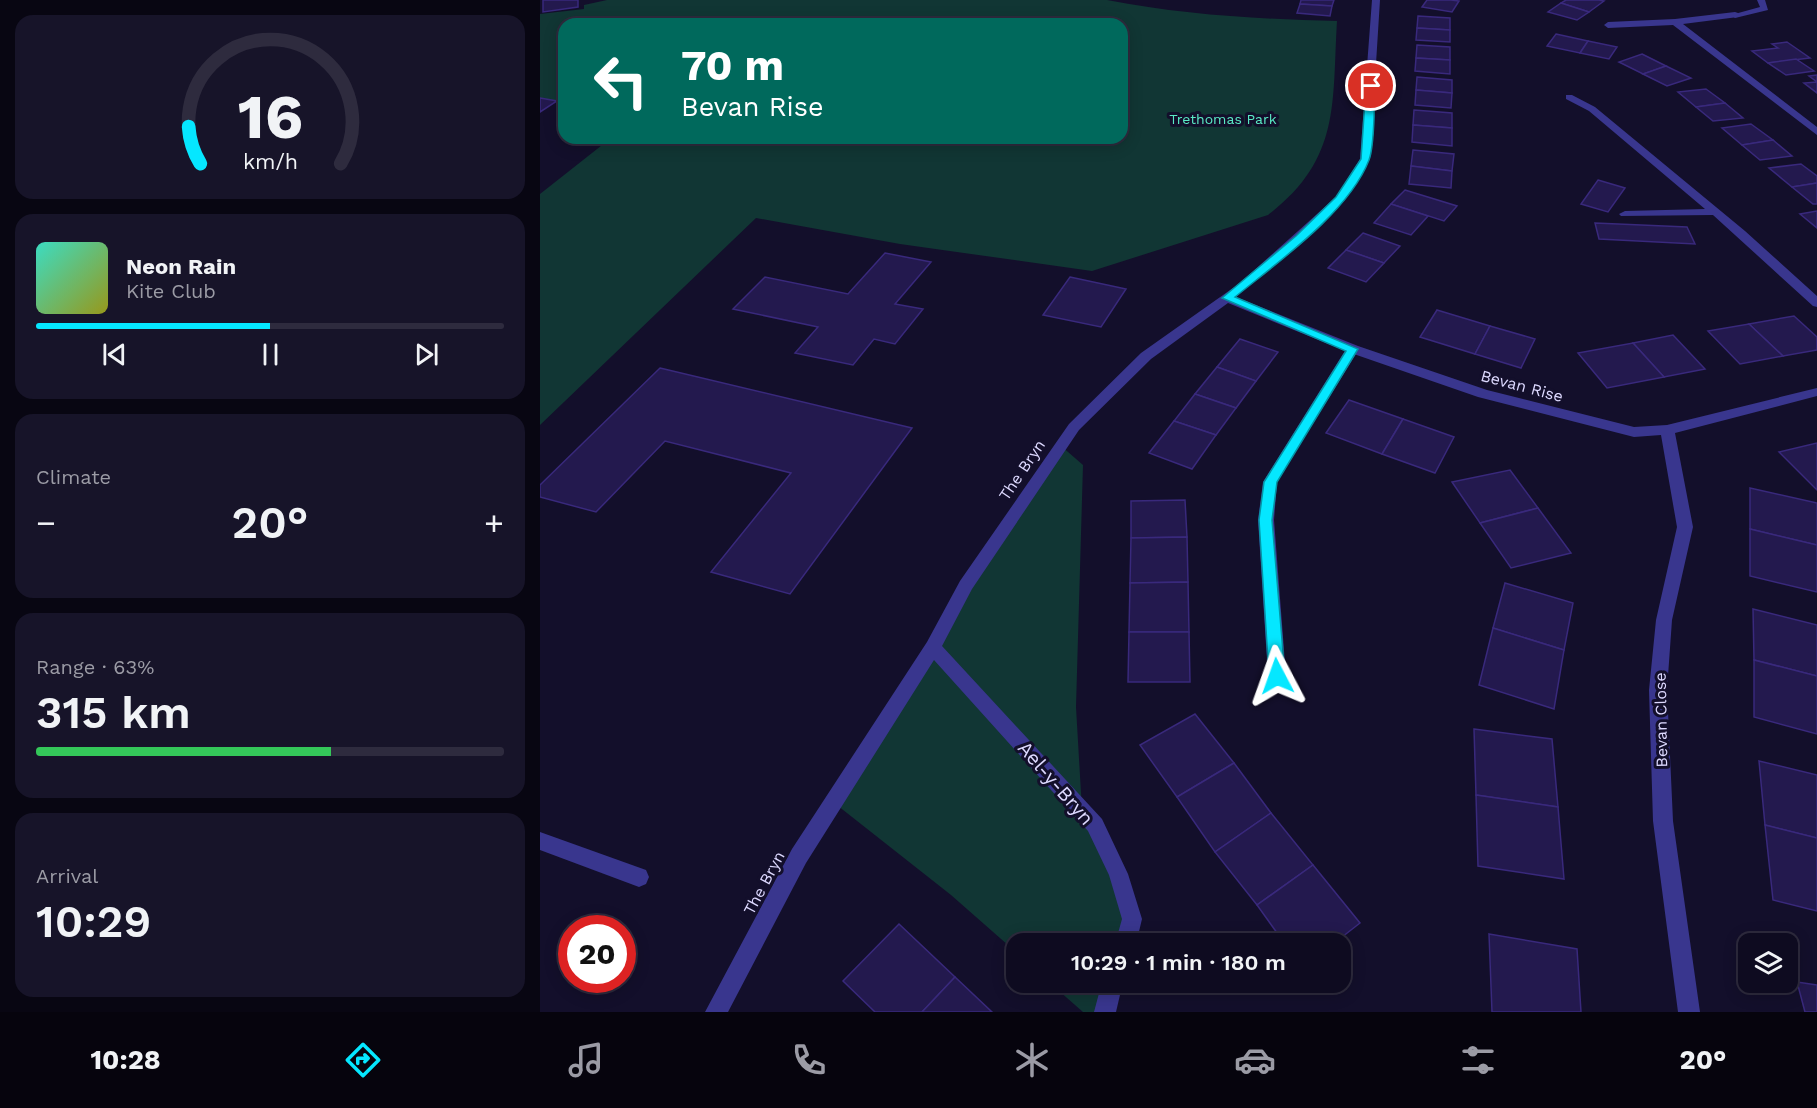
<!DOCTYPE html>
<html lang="en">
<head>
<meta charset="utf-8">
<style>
	:root { --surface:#0e0b20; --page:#171429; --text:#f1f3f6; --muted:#9b9ba5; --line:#2e2b3e; --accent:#05e7ff }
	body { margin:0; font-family:"Work Sans",sans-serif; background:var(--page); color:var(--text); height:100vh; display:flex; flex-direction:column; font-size:22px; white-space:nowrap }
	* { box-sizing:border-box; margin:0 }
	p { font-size:20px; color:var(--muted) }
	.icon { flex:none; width:33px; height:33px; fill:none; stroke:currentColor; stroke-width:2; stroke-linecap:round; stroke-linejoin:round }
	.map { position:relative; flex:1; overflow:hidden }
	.details { display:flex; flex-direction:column; gap:15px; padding:15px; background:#080612; width:540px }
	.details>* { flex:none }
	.banner { position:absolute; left:18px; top:18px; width:570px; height:126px; border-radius:18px; box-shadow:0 3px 15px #0003,0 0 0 2px var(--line); background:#00695c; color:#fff; overflow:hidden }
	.tools { position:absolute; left:1198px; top:933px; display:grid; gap:12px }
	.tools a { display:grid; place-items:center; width:60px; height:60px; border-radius:12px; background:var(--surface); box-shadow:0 3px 15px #0003,0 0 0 2px var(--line); font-size:30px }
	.speed { position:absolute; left:18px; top:915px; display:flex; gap:12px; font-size:30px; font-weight:700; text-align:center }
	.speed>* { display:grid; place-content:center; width:78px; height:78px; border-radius:50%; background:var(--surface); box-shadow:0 3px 15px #0003,0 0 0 2px var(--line); line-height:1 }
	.speed .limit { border:9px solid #d22; background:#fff; color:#111 }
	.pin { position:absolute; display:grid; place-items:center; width:51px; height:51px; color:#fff; margin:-26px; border:3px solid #fff; border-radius:50%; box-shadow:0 2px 6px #0007 }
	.me { position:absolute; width:66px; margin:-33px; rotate:356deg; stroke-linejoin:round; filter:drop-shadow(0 0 4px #0008) }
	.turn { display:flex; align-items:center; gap:21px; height:126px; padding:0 24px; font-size:27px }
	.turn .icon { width:78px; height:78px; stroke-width:2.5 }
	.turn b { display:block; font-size:42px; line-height:51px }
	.big { font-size:45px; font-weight:600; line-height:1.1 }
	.details .tile { flex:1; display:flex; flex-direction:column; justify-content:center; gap:9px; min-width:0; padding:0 21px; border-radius:18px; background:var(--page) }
	.details .dial { align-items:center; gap:0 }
	.dial svg { height:156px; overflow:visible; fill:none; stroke:var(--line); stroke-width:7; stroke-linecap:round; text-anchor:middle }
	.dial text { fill:var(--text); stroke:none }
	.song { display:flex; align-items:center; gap:18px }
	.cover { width:72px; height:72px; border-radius:9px; background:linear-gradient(135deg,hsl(170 70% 55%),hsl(60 70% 35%)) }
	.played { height:6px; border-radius:3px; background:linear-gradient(90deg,var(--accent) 50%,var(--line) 50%) }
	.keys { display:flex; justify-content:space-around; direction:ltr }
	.heat { display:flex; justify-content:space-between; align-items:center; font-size:33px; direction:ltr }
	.charge { height:9px; border-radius:4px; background:linear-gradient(90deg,#34c759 63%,var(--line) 0) }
	.trip { position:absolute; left:466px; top:933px; width:345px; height:60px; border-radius:18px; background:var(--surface); box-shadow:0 3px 15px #0003,0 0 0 2px var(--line); font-weight:600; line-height:60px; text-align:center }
	.dock { display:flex; height:96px; justify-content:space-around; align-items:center; background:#06040d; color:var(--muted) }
	.dock .icon { width:42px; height:42px }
	.dock .selected { color:var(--accent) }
	.dock b { font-size:27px; color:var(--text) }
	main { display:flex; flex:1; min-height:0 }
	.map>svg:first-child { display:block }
	.green { fill:#113634 }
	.building { fill:#23194e; stroke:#39297c; stroke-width:1.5 }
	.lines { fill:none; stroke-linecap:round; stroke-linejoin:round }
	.service { fill:#39368e; fill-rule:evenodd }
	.minor { fill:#39368e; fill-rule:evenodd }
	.route { fill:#05e7ff; stroke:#0396a6; stroke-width:1.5 }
	.labels { text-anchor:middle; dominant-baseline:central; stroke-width:6; stroke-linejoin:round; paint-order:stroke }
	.far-park-label { font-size:14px; fill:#5aeac5; stroke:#130f2b }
	.street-label { font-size:16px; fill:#ddd9ff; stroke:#130f2b }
	.near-street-label { font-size:20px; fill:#ddd9ff; stroke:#130f2b }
</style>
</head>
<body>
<main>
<section class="details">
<div class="tile dial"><svg viewBox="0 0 100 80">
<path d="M14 69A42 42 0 1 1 86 69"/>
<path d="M14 69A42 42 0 0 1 8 50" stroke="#05e7ff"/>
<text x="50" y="56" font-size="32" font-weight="700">16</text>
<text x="50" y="72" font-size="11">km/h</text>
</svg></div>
<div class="tile">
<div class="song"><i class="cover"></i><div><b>Neon Rain</b><p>Kite Club</p></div></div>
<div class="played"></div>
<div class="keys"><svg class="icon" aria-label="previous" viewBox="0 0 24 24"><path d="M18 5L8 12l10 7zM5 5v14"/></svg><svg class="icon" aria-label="pause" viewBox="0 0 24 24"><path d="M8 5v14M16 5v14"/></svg><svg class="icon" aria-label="next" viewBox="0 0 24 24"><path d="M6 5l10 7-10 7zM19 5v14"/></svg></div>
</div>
<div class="tile"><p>Climate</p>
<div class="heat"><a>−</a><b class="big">20°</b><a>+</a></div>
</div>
<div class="tile"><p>Range · 63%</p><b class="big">315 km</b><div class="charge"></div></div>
<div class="tile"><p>Arrival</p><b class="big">10:29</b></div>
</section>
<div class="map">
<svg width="1277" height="1012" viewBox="0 0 1277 1012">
	<rect width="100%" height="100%" fill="#130f2b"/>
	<g class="green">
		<path d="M67,0h500c77,15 152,19 230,21 -5,83 4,138 -69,194l-176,56 -192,-27 -144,-26 -216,207v-231l71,-56h511v-114h-558v78l-24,-4v-84l44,-5v-4z"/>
		<polygon points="520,445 543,465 536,707 542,810 578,874 585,943 477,944 477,953 411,895 293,802"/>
		<polygon points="510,983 573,983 565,1012 543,1012"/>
	</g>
	<g class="building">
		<polygon points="3,0 38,0 38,7 3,12"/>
		<polygon points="761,0 794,0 792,6 760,4"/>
		<polygon points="887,0 911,0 919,1 912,12 882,7"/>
		<polygon points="1026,0 1059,0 1064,1 1049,12 1021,3"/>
		<polygon points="1021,3 1049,12 1037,20 1008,12"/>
		<polygon points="760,4 792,6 790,16 757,13"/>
		<polygon points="878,16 910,18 910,30 877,28"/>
		<polygon points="877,28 910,30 910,42 876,40"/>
		<polygon points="1016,34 1048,41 1040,53 1007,46"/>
		<polygon points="1048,41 1077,47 1069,59 1040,53"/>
		<polygon points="1247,42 1270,58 1228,63 1212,51 1238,48 1232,44"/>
		<polygon points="877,45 910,47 910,60 876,58"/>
		<polygon points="1102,54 1126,66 1103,74 1079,62"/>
		<polygon points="876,58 910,60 910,74 875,71"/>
		<polygon points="1256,59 1274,71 1246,75 1228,63"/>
		<polygon points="1126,66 1151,78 1127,86 1103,74"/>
		<polygon points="1277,75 1277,93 1264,83 1277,82 1269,76"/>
		<polygon points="877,77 912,80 912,93 876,90"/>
		<polygon points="1166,89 1185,103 1156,107 1138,92"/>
		<polygon points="876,90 912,93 911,108 875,105"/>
		<polygon points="0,98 17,101 0,112"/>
		<polygon points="1185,103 1203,118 1173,121 1156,107"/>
		<polygon points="874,110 912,113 912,128 873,125"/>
		<polygon points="1211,124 1233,140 1202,145 1182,128"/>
		<polygon points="873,125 912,128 912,146 872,142"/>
		<polygon points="1233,140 1252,156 1220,160 1202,145"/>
		<polygon points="873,150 914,154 912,171 871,166"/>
		<polygon points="1261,164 1277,176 1277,183 1252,187 1229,168"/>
		<polygon points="871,166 912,171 911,188 869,184"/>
		<polygon points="1058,180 1085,188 1068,212 1041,204"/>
		<polygon points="1277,183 1277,204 1273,204 1252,187"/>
		<polygon points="865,190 917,206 904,221 851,204"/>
		<polygon points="851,204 888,216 871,235 834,223"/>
		<polygon points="1277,211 1277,228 1260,214"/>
		<polygon points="1055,223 1147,227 1155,244 1059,239"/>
		<polygon points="823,233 860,246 844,263 806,250"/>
		<polygon points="806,250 844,263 826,282 788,268"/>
		<polygon points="345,253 391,262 355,304 383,309 355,344 334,339 313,365 255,353 278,327 193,309 225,277 308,294"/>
		<polygon points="530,277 586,289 561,327 503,315"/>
		<polygon points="897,310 950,326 935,354 880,337"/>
		<polygon points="1254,316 1277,337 1277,350 1243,356 1209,324"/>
		<polygon points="1209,324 1243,356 1200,364 1168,331"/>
		<polygon points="950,326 995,339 981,368 935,354"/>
		<polygon points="1133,335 1165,369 1124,377 1093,343"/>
		<polygon points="700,339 738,352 716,381 677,367"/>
		<polygon points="1093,343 1124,377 1067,388 1038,353"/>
		<polygon points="677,367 716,381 696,408 655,394"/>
		<polygon points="120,368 372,428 250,594 171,572 251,473 125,441 56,512 0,497 0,485"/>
		<polygon points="655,394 696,408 676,435 634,421"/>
		<polygon points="809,400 863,419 842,454 786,433"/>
		<polygon points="863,419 914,437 895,473 842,454"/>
		<polygon points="634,421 676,435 652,469 609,453"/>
		<polygon points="1277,443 1277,490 1239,452"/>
		<polygon points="970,470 998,508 940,523 912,482"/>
		<polygon points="1210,488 1277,503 1277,545 1210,529"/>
		<polygon points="645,500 647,537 591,538 591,501"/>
		<polygon points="998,508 1031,553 971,568 940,523"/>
		<polygon points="1210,529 1277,545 1277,592 1210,576"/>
		<polygon points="647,537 648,582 590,583 591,538"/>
		<polygon points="648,582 649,632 589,632 590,583"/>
		<polygon points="965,583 1033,603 1024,650 953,628"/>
		<polygon points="1213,609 1277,625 1277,676 1214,660"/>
		<polygon points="953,628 1024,650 1014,709 939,685"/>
		<polygon points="589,632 649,632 650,682 588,682"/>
		<polygon points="1214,660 1277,676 1277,734 1214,717"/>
		<polygon points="655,714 694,763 637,797 600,745"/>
		<polygon points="934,729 1012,739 1018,807 936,795"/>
		<polygon points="1219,761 1277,775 1277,838 1225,825"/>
		<polygon points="694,763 731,813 675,852 637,797"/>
		<polygon points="936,795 1018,807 1024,879 938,866"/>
		<polygon points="731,813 773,865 717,905 675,852"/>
		<polygon points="1225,825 1277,838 1277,911 1233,900"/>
		<polygon points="773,865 820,923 793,944 745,944 717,905"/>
		<polygon points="359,924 415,977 382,1012 335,1012 303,981"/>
		<polygon points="949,934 1037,949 1041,1012 952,1012"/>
		<polygon points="415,977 452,1012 382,1012"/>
		<polygon points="1257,982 1277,985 1277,1012 1265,1012"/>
	</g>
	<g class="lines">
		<g class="service">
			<polygon points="1217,0 1225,0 1228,10 1195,18 1191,15 1220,7"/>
			<polygon points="1026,95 1032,95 1055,107 1205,231 1277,296 1277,307 1273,306 1173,215 1081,216 1079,214 1085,211 1165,209 1049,111 1026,99"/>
			<polygon points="813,345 819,349 737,482 734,520 746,676 743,681 737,683 731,681 728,676 718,520 723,482 808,346"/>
		</g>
		<g class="minor">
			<polygon points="832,0 840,0 830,159 804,201 696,297 818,346 947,390 1094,427 1127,425 1277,388 1277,396 1135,433 1153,527 1132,620 1127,690 1133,821 1160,1012 1138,1012 1113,821 1109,690 1116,620 1137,527 1121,435 1094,437 938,397 808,352 688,303 611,359 539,430 432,589 402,646 562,819 588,874 602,919 596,944 575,944 582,919 569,875 548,831 394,660 266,863 188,1012 165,1012 252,849 387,642 420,581 529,424 601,353 700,283 796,197 820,159"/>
			<polygon points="1195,12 1198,13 1198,17 1143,24 1277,127 1277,135 1133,25 1068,28 1064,25 1068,22 1135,19"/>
			<polygon points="0,832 106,870 109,877 106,884 99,887 0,850"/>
			<polygon points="562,982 583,982 576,1012 554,1012"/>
		</g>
	</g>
	<path class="route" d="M831,84l4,2c-1,18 0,59 -6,74 -20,52 -91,102 -134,137l123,52 -81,133 -5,38 13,156 -8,7 -8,-7 -10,-156 5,-38 82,-131 -124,-53 74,-62 40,-39 25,-38 5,-73z"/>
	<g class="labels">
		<g class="far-park-label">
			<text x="683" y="119">Trethomas Park</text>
		</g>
		<g class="street-label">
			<text transform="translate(982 386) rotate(15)">Bevan Rise</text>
			<text transform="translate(482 470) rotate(-56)">The Bryn</text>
			<text transform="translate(1121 720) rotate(-91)">Bevan Close</text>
			<text transform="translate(224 883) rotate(-62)">The Bryn</text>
		</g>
		<g class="near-street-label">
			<text transform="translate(516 783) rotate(49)">Ael-y-Bryn</text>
		</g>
	</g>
</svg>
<div class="tools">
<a><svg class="icon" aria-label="layers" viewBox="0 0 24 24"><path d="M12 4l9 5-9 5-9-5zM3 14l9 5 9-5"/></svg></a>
</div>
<div class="speed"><div class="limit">20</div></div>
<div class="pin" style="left:831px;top:86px;background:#d93025"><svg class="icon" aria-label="arrive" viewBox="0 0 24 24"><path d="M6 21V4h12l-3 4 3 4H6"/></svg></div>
<svg class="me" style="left:737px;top:676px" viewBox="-20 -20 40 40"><path d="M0-17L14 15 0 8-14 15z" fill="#05e7ff" stroke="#fff" stroke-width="4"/></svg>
<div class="trip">10:29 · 1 min · 180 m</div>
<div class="banner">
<div class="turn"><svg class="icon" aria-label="left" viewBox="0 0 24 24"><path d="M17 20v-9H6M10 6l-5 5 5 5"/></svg><div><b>70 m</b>Bevan Rise</div></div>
</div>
</div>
</main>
<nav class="dock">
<b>10:28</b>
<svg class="icon selected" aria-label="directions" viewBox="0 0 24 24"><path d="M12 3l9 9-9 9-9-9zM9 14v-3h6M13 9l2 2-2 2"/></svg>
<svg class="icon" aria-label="music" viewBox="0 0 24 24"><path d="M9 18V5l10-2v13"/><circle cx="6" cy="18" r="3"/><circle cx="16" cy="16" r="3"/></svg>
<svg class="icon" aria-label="phone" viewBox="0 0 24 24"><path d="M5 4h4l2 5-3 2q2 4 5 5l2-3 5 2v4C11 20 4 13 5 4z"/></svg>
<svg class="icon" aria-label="climate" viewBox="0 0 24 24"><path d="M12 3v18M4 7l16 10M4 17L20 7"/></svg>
<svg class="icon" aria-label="car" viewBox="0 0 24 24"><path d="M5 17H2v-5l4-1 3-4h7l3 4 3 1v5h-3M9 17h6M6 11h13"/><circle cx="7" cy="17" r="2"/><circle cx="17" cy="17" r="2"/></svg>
<svg class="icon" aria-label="filters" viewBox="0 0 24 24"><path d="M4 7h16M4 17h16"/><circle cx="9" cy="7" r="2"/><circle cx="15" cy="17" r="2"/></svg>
<b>20°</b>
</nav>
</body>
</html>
